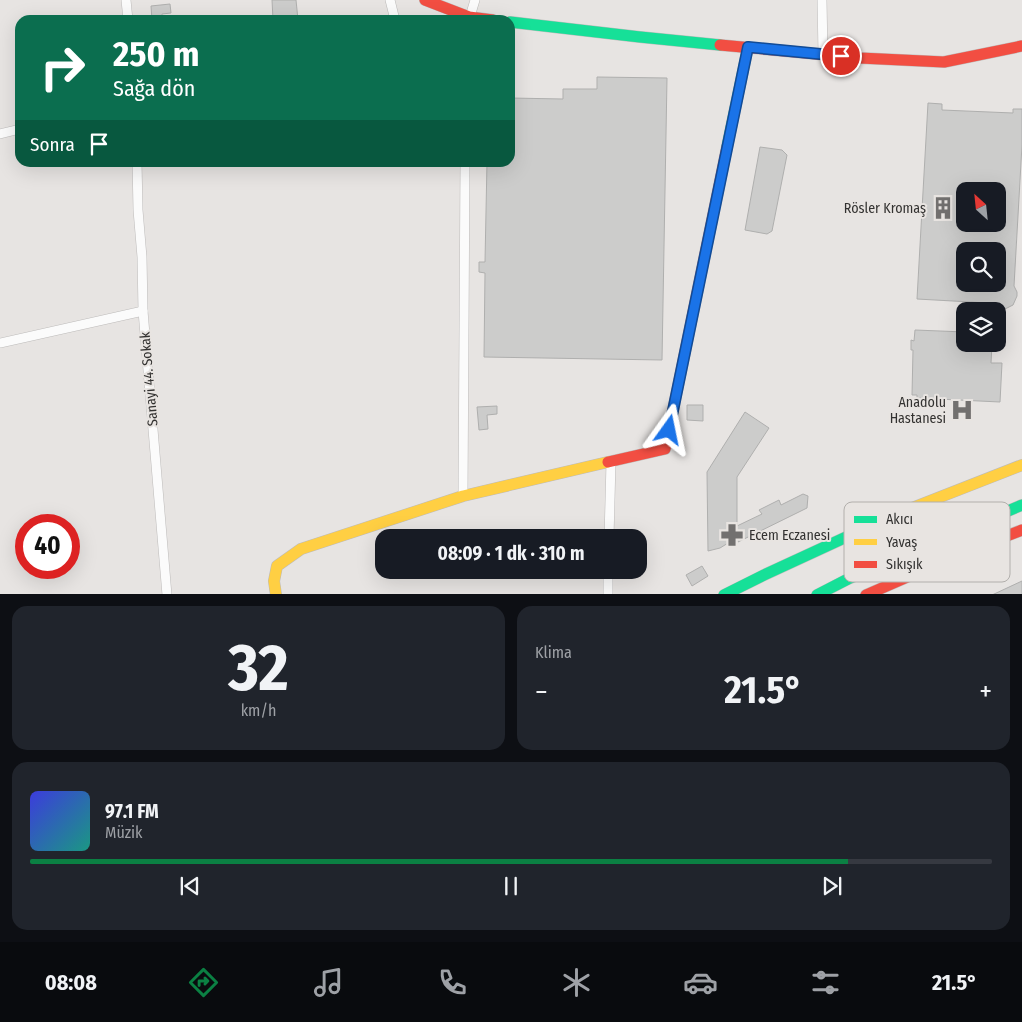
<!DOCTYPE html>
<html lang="tr">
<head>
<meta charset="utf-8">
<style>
	:root { --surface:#171b24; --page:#20242c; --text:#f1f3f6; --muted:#9ea1a6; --line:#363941; --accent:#0b8043 }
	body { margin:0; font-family:"Fira Sans Condensed",sans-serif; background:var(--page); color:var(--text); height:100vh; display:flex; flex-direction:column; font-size:19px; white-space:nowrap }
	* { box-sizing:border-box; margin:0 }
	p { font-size:16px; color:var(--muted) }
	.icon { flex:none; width:28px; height:28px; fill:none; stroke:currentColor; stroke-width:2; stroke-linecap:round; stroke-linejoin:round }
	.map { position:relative; height:594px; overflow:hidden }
	.details { display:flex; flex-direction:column; gap:12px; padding:12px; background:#0d0f14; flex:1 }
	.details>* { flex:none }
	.banner { position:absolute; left:15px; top:15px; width:500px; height:152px; border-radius:15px; box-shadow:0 5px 20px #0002; background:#0b6e4f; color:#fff; overflow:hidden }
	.needle { width:32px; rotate:333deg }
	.buttons { position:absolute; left:956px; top:182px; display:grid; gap:10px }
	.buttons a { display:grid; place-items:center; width:50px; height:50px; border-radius:10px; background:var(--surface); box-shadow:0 5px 20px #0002; font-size:25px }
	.speed { position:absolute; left:15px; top:514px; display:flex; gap:10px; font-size:25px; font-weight:700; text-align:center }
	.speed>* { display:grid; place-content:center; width:65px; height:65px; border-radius:50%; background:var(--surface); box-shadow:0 5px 20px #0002; line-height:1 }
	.speed .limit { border:8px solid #d22; background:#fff; color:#111 }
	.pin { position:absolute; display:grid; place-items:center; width:42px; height:42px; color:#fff; margin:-21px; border:2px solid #fff; border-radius:50%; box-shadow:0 1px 5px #0007 }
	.me { position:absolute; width:55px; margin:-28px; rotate:12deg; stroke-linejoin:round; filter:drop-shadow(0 0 4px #0008) }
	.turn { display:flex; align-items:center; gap:18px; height:105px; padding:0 15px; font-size:22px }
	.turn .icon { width:65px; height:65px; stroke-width:2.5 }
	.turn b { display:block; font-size:35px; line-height:42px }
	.then { display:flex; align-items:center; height:48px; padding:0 15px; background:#0003; gap:10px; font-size:19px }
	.big { font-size:38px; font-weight:700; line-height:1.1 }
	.details .card { flex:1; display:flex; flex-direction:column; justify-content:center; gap:8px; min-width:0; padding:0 18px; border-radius:15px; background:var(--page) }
	.details .dial { align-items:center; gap:0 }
	.dial b { font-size:65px; line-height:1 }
	.song { display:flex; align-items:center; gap:15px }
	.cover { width:60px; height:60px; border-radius:8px; background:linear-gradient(135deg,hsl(240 70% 55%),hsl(170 70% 35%)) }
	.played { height:5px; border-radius:2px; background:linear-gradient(90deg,var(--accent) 85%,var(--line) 85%) }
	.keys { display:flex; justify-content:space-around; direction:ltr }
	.heat { display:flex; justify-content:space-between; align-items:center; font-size:28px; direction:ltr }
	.details .tiles { flex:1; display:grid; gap:12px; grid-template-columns:1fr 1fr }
	.card:last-child { grid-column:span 2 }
	.trip { position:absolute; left:375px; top:529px; width:272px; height:50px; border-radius:15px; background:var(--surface); box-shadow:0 5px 20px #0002; font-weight:700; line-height:50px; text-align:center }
	.menu { display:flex; height:80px; justify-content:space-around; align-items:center; background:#090b0e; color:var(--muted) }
	.menu .icon { width:35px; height:35px }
	.menu .selected { color:var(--accent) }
	.menu b { font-size:22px; color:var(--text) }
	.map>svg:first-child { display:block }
	.building { fill:#cccccb; stroke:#afafae; fill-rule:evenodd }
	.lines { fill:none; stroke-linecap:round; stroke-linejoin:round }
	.street-casing { stroke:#bdbbba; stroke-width:10 }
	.fast-casing { stroke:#bdbbba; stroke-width:12 }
	.slow-casing { stroke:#bdbbba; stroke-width:12 }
	.jam-casing { stroke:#bdbbba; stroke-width:12 }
	.street { stroke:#fbfbfb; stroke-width:9 }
	.fast { stroke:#16e098; stroke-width:11 }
	.slow { stroke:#ffcf43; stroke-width:11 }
	.jam { stroke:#f24e42; stroke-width:11 }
	.route-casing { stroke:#114b97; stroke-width:12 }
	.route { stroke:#1a73e8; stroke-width:9 }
	.labels { text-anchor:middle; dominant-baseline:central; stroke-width:4; stroke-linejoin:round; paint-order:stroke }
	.poi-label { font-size:14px; fill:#333231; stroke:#e8e4e1; text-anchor:end }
	.street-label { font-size:14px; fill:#333231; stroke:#e8e4e1 }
	.key { fill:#e8e4e1; stroke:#b2afac; stroke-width:1 }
	.key-label { font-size:14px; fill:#333231 }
</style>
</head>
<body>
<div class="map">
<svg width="1022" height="595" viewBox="0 0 1022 595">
	<rect width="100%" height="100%" fill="#e7e4e2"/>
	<g class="building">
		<polygon points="272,0 296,0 298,20 273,20"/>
		<polygon points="170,4 171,13 162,14 162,20 152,20 151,6"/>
		<polygon points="597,77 667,78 662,360 484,357 485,273 479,272 479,262 485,262 487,162 510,162 510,98 563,99 563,89 597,89"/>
		<path d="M928,103l14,1v6l71,3v-4h9v36l-8,141 3,6v4l-4,9 -8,4h-9l-7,-6 -72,-4zM965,191h33v33h-33zM965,251h33v33h-33z"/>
		<polygon points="760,147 782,150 787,155 772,231 767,234 745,230"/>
		<polygon points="915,330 965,332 965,344 992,344 991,363 1002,363 1000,402 917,398 917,395 912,395 913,350 911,350 911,340 914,341"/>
		<polygon points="687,405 703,405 703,421 687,420"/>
		<polygon points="497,406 497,414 487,415 488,429 479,430 477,407"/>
		<polygon points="745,412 769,428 737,477 737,526 762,514 759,510 779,500 781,505 803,494 808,496 807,508 738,542 738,537 720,548 708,551 707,472"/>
		<polygon points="702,566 708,576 692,586 686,575"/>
		<polygon points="1022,581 1022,595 992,595"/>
	</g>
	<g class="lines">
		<defs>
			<g id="street">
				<polyline points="126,0 128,20"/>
				<polyline points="390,0 395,20"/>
				<polyline points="822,0 823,54"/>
				<polyline points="469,20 475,0"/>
				<polyline points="0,134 20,129"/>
				<polyline points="137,162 138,210 142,257 143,311 167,595"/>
				<polyline points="0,343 143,311"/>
				<polyline points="463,496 465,162"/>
				<polyline points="609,538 611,462"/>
				<polyline points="608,595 608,570"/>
			</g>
			<g id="fast">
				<polyline points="510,22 640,37 720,45"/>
				<polyline points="727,147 748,47"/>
				<polyline points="724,595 764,575 894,515"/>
				<polyline points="817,595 848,579 1022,505"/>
			</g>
			<g id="slow">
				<polyline points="894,515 1022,465"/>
				<polyline points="276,595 274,581 277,566 301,549 463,496 608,462"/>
			</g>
			<g id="jam">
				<polyline points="425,0 469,17 493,20"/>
				<polyline points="720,45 860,58 944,62 1022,46"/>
				<polyline points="608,462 665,449 727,147"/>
				<polyline points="866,595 960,554 1022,530"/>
			</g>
		</defs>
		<use href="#street" class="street-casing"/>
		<use href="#fast" class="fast-casing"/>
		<use href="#slow" class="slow-casing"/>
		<use href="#jam" class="jam-casing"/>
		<use href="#street" class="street"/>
		<use href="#fast" class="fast"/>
		<use href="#slow" class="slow"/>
		<use href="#jam" class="jam"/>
	</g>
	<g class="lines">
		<defs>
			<polyline id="route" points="669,430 748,47 841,56"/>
		</defs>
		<use href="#route" class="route-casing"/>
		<use href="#route" class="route"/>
	</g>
	<defs>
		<symbol id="building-bare" viewBox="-9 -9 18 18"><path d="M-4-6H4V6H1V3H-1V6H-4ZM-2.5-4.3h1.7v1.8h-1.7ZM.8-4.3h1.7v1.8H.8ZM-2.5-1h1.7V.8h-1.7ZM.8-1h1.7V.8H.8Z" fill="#72706f" stroke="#e8e4e1" stroke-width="2.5" paint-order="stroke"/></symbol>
		<symbol id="hospital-bare" viewBox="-9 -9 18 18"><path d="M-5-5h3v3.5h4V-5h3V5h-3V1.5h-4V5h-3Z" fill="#72706f" stroke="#e8e4e1" stroke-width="2.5" paint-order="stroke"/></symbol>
		<symbol id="pharmacy-bare" viewBox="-9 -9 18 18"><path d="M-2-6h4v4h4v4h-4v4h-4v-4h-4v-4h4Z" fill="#72706f" stroke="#e8e4e1" stroke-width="2.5" paint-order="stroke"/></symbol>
	</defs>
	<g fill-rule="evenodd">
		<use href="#building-bare" x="927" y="192" width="32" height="32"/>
		<use href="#hospital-bare" x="946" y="394" width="32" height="32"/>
		<use href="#pharmacy-bare" x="716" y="519" width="32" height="32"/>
	</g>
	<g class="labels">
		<g class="poi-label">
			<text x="926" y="208">Rösler Kromaş</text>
			<text x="946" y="402">Anadolu<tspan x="946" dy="16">Hastanesi</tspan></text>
			<text x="749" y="535" text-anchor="start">Ecem Eczanesi</text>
		</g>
		<g class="street-label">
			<text transform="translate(149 379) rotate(-95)">Sanayi 44. Sokak</text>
		</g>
	</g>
	<rect x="844" y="502" width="166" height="80" rx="8" class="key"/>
	<rect x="854" y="516" width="23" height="7" fill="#16e098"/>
	<rect x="854" y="539" width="23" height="6" fill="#ffcf43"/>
	<rect x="854" y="561" width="23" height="7" fill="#f24e42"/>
	<g class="key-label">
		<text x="886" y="524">Akıcı</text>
		<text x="886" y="547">Yavaş</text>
		<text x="886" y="569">Sıkışık</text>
	</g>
</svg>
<div class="buttons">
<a><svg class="needle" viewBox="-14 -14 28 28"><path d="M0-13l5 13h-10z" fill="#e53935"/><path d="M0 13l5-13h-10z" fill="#9ea1a6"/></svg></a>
<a><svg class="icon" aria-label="search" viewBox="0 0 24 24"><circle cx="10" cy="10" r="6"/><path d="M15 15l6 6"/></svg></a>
<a><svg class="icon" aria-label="layers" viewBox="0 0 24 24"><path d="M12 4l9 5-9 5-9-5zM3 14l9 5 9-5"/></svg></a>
</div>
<div class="speed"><div class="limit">40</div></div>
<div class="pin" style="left:841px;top:56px;background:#d93025"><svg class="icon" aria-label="arrive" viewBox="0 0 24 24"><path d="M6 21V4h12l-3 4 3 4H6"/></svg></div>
<svg class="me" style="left:669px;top:430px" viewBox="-20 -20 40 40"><path d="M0-17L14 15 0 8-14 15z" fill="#1a73e8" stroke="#fff" stroke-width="4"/></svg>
<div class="trip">08:09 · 1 dk · 310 m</div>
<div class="banner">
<div class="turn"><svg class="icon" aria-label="right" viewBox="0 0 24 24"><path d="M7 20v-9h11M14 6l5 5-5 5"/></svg><div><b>250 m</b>Sağa dön</div></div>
<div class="then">Sonra<svg class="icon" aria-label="arrive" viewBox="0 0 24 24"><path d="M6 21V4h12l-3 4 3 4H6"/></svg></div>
</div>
</div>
<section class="details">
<div class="tiles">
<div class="card dial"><b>32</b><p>km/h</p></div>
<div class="card"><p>Klima</p>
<div class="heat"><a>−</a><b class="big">21.5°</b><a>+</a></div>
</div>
<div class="card">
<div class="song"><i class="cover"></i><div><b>97.1 FM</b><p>Müzik</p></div></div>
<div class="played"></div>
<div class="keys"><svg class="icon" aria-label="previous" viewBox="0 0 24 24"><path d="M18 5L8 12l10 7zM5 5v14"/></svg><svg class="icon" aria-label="pause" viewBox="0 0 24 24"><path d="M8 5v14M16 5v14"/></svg><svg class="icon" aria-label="next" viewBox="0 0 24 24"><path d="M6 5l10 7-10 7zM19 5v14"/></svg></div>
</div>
</div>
</section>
<nav class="menu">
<b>08:08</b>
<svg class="icon selected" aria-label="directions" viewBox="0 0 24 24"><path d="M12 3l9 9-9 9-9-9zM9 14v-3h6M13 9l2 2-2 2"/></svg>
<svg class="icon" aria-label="music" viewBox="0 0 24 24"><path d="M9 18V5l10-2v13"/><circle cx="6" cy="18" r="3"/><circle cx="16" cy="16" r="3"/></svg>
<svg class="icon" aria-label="phone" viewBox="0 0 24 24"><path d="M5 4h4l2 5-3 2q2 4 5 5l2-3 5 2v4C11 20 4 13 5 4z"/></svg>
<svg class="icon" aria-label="climate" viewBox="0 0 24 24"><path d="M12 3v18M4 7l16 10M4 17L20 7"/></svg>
<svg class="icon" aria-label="car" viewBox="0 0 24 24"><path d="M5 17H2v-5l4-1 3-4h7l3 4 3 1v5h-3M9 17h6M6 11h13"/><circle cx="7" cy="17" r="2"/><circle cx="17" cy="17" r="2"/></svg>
<svg class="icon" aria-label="filters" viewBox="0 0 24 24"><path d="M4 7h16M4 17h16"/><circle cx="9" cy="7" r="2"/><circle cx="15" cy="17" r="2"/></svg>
<b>21.5°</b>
</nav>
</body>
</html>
